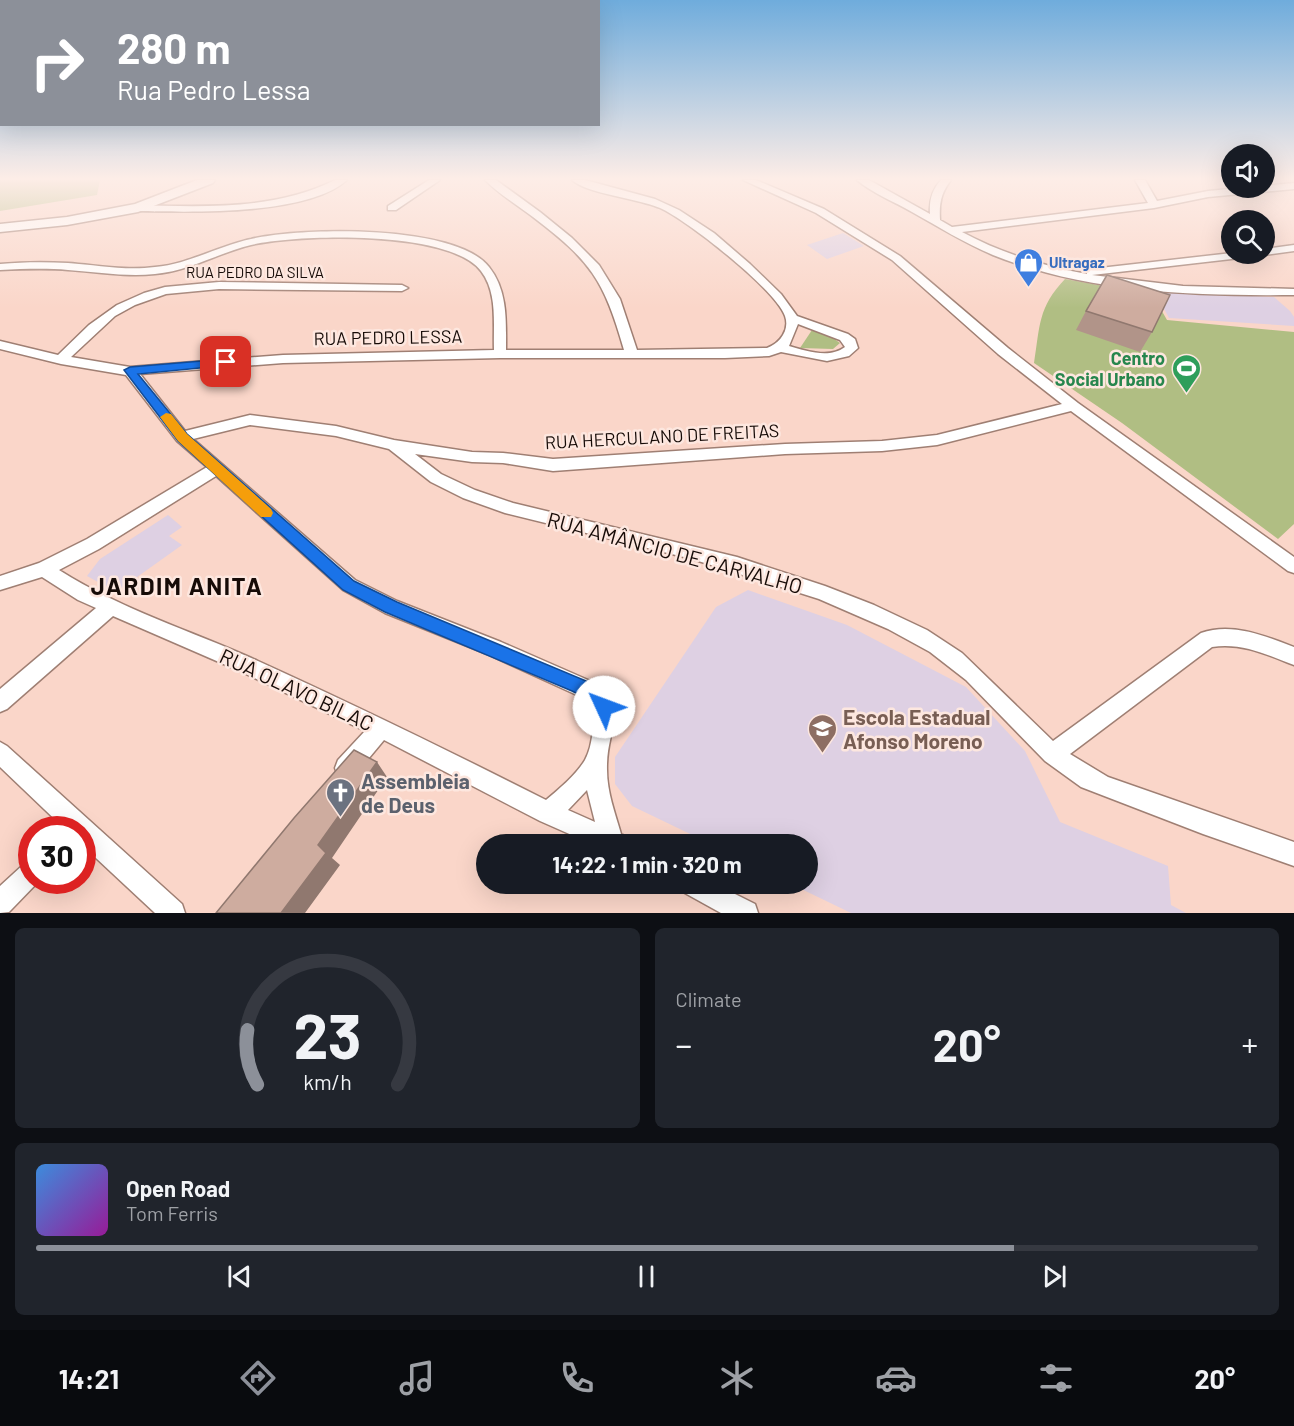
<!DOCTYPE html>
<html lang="en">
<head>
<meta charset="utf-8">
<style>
	:root { --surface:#171b24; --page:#20242c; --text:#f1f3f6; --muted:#9ea1a6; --line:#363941; --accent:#8c9099 }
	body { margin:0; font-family:Barlow,sans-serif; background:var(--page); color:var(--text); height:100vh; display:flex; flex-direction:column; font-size:22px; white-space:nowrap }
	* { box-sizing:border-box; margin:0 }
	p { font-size:20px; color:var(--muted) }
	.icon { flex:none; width:33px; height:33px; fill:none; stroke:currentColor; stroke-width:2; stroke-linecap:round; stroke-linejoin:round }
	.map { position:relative; height:913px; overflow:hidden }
	.details { display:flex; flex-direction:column; gap:15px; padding:15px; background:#0d0f14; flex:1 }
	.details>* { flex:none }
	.banner { position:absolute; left:0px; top:0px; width:600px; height:126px; box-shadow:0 6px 24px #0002; background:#8c9099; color:#fff; overflow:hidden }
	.tools { position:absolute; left:1221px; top:144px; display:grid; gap:12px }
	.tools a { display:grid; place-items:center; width:54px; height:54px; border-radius:50%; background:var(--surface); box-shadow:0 6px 24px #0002; font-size:30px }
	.speed { position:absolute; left:18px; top:816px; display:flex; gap:12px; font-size:30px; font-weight:700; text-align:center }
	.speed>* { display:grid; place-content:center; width:78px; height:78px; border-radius:50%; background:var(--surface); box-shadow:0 6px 24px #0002; line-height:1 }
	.speed .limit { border:9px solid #d22; background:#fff; color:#111 }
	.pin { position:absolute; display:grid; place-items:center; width:51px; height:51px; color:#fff; margin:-26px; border-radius:12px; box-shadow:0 3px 9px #0006 }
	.me { position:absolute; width:66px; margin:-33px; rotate:313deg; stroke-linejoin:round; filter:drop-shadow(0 0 4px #0008) }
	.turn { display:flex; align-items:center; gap:21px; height:126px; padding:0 18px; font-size:27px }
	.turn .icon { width:78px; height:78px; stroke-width:2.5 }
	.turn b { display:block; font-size:42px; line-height:51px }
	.big { font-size:45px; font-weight:700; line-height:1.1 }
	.details .widget { flex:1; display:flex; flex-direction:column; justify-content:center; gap:9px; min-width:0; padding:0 21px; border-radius:9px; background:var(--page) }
	.details .dial { align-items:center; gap:0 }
	.dial svg { height:156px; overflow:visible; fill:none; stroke:var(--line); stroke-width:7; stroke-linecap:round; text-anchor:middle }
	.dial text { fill:var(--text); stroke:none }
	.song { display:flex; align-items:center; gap:18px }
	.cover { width:72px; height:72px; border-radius:9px; background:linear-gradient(135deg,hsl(210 70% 55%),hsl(300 70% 35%)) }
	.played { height:6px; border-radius:3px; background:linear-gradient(90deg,var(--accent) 80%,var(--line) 80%) }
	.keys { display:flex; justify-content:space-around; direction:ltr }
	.heat { display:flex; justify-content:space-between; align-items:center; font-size:33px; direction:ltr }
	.details .tiles { flex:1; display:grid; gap:15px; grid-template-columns:1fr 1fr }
	.widget:last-child { grid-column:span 2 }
	.trip { position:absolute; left:476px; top:834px; width:342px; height:60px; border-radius:30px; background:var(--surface); box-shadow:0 6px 24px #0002; font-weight:700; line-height:60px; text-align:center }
	.tab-bar { display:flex; height:96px; justify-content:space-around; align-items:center; background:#090b0e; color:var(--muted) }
	.tab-bar .icon { width:42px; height:42px }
	.tab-bar .active { color:var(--accent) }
	.tab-bar b { font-size:27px; color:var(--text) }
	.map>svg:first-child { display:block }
	.education { fill:#ded0e3 }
	.green { fill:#b0be83 }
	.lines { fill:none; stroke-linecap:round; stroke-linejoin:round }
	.street-casing { stroke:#9f7f73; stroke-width:3 }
	.secondary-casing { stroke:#9f7f73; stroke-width:3 }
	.street { fill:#fff; fill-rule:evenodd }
	.secondary { fill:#fff; fill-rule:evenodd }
	.wall { fill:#b19489 }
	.shaded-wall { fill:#90786f }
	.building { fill:#ceac9f; stroke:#90786f; stroke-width:1.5 }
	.route { fill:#1a73e8; stroke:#114b97; stroke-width:1.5 }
	.slow { fill:#f59e0b }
	.labels { text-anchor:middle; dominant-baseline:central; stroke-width:5; stroke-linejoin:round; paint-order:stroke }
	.far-shop-label { font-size:15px; font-weight:bold; fill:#366cbe; stroke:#fde7df; text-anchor:start }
	.far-street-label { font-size:15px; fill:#160b07; stroke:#fde7df }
	.street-label { font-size:18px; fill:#160b07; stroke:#fde7df }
	.leisure-label { font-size:18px; font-weight:bold; fill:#27864d; stroke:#fde7df; text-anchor:end }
	.near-street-label { font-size:21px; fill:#160b07; stroke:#fde7df }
	.near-education-label { font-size:21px; font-weight:bold; fill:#785e54; stroke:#fde7df; text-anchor:start }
	.near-worship-label { font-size:21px; font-weight:bold; fill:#5b616d; stroke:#fde7df; text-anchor:start }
	.district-label { font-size:24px; font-weight:bold; letter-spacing:1.5px; fill:#160b07; stroke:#fde7df }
</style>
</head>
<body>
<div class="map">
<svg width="1294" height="913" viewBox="0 0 1294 913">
	<rect width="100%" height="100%" fill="#fad6c9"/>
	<g class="education">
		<polygon points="843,233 864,246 827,259 807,245"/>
		<polygon points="1139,289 1274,297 1290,311 1294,317 1294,326 1169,318 1158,298"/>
		<polygon points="168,515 182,527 169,536 182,545 116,592 87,576 100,559"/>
		<polygon points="748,590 847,625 966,687 1025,751 1060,822 1168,866 1171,905 1186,913 851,913 791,884 807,884 807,844 711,844 632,806 615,784 615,757 716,607"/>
	</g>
	<g class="green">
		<polygon points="0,180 100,180 97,195 0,211"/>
		<path d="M1065,279l61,11 29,9 12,21 127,12v192l-16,15 -156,-116 -88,-60c6,-37 4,-56 31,-84z"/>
		<polygon points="812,330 830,336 840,343 833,349 800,348"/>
	</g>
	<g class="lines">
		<defs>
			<g id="street">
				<path d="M335,180h12c-40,36 -157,32 -209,31l-5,-3 5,-3c65,2 137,5 197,-25z"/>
				<polygon points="429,180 440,180 396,210 388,210 388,206"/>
				<path d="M485,180h11l44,32 32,26 27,27 21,34 17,51 130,-2c13,-5 23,-18 18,-32 -10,-27 -98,-96 -125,-108 -23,-10 -72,-14 -88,-28h13l70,19 24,11 35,23 36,31 31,30 16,22 51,18 7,5 3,9 -9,8 -22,5 -46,-9 -12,4 -44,2h-225l-217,5 -143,11 45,57 65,-16 86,11 58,14 78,12 31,1 50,6 232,-15 97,-3 55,-6 125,-31 -64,-50 -106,-94 -76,-47 -73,-33h13l68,29 76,47 108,92 70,55 216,154v16l-6,-2 -217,-160 -134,34 -55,6 -97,3 -232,17 -50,-8 -31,-1 -57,-8 26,20 34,16 38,13 224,54 88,29 49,19 53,25 35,23 91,88 148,-108c31,-11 64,3 93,14v18c-26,-10 -53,-23 -82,-18l-142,107 38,23 186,65v24l-91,-32 -122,-47 -36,-26 -79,-81 -36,-28 -42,-23 -69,-30 -127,-40 -187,-46 -42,-15 -32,-16 -42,-33 -53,-13 -86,-11 -57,14 162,141 42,21 104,41 103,45c19,40 2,45 3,83 0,22 8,43 14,64l4,2 3,8h-36l-52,-23 -156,-81 -30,36 -8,3 -8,-3 -3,-8 3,-8 27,-29 -123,-59 -129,-56 -106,93 -7,3v-23l96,-81 -18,-8 -36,-23 -42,13v-14l39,-13 48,-24 120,-72 -30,-26 -51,-66 -65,-11 -61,-15v-8l58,14 31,-30 28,-20 27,-12 21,-6 54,-5 183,3 6,3 -6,3 -183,-2 -53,5 -31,11 -20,11 -44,41 59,10 153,-12 211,-5c-1,-26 4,-57 -13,-79 -31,-41 -183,-37 -230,-26 -33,8 -62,26 -96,29 -29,3 -58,-2 -87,-4 -22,-2 -45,-1 -68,0v-6c23,-2 46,-2 68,-1 29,2 58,8 87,4 34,-3 63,-21 96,-28 50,-12 205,-15 238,28 19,24 17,54 17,83h118c-20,-70 -33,-89 -91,-133 -16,-12 -34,-23 -48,-37zM798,324l42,16 5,7c-16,12 -38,4 -56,-1zM216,476l127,114 42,23 102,41 103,47c6,14 3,45 -5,59 -9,15 -26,29 -39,40 -95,-48 -191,-95 -288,-139 -66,-30 -138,-52 -199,-91l40,-21zM587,790l8,32 -27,-12z"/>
				<path d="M857,180h12l61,34c-1,-14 2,-24 11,-34h10c-10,13 -12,23 -11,40l12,7 196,-24 -13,-23h10l12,21 51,-10 86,-8v6l-86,8 -54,11 -192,24c39,21 81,34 125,42v-4l4,-1 141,-16 22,1 -5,3 -157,18 91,11 111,3v6c-100,1 -207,-2 -301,-40 -29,-12 -54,-28 -81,-43 -17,-10 -40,-19 -55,-32z"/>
				<polygon points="1294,245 1294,251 1264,255 1260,254 1264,254 1264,249"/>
				<polygon points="0,742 7,746 182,904 185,913 155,913 82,845 82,830 66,830 0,767"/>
				<polygon points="32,860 32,880 40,880 9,912 0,913 0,886 24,864"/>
				<polygon points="679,884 715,884 755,904 758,913 721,913 683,892"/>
			</g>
			<polygon id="secondary" points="197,180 215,180 213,183 138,212 67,225 0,232 0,224 67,217 135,204"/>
		</defs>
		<use href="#street" class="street-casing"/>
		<use href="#secondary" class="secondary-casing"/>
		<use href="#street" class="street"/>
		<use href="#secondary" class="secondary"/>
	</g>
	<polygon class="wall" points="1086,311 1152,332 1140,352 1076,330"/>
	<polygon class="shaded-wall" points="377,762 387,777 332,858 340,865 305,913 281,913 318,845"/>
	<g class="building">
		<polygon points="1107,275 1170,295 1152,332 1086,311"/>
		<polygon points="354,750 377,762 318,845 326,853 281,913 216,913 294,818"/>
	</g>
	<linearGradient id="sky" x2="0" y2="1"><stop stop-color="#6facdc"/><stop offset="0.58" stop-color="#fdede7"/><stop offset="1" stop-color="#fdede7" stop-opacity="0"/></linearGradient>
	<rect width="1294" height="308" fill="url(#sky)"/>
	<polygon class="route" points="226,359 230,360 230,365 138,374 187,434 354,581 397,602 603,688 614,707 611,714 604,716 598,714 590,700 572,691 385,612 343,590 178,441 124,370 130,367"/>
	<polygon class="slow" points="166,413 171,414 187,434 271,509 273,513 271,517 261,517 178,441 160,417"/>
	<defs>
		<symbol id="shop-pin" viewBox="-11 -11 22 30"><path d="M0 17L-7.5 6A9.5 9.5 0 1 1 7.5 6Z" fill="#3f7fe0" stroke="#fde7df"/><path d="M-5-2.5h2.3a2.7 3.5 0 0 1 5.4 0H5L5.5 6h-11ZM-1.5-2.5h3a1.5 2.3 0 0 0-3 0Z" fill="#fff"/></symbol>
		<symbol id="stadium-pin" viewBox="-11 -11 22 30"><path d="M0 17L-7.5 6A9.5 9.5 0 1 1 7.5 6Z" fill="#2e9e5b" stroke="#fde7df"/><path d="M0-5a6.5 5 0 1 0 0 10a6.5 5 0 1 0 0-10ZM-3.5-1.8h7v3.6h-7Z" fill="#fff"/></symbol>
		<symbol id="school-pin" viewBox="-11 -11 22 30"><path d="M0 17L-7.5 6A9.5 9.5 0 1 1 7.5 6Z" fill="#8d6e63" stroke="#fde7df"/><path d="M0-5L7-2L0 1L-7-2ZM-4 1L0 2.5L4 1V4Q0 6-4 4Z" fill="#fff"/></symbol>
		<symbol id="church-pin" viewBox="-11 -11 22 30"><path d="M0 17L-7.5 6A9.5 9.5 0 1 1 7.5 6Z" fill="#6b7280" stroke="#fde7df"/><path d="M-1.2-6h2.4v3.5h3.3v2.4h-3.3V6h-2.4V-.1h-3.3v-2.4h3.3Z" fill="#fff"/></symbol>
	</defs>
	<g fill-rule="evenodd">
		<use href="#shop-pin" x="1012" y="246" width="33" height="45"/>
		<use href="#stadium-pin" x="1170" y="352" width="33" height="45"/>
		<use href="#school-pin" x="806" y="712" width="33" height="45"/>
		<use href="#church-pin" x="324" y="776" width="33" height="45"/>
	</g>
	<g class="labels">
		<g class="far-shop-label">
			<text x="1049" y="262">Ultragaz</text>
		</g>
		<g class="far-street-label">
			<text x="255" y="272">RUA PEDRO DA SILVA</text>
		</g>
		<g class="street-label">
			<text transform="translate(388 337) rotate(-1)">RUA PEDRO LESSA</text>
			<text transform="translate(662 436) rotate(-3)">RUA HERCULANO DE FREITAS</text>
		</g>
		<g class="leisure-label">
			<text x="1165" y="358">Centro<tspan x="1165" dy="21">Social Urbano</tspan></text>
		</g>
		<g class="near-street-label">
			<text transform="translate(675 552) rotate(15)">RUA AMÂNCIO DE CARVALHO</text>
			<text transform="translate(297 689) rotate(25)">RUA OLAVO BILAC</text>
		</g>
		<g class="near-education-label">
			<text x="843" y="716">Escola Estadual<tspan x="843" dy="24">Afonso Moreno</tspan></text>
		</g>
		<g class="near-worship-label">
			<text x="361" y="780">Assembleia<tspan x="361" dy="24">de Deus</tspan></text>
		</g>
		<g class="district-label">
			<text x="177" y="585">JARDIM ANITA</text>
		</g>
	</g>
</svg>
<div class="tools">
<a><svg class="icon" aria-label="sound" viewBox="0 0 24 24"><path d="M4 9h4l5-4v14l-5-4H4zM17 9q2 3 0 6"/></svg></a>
<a><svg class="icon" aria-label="search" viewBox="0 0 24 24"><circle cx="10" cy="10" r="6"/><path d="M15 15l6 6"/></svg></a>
</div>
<div class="speed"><div class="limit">30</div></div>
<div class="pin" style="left:226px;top:362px;background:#d93025"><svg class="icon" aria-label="arrive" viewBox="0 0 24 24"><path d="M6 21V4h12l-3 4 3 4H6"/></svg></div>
<svg class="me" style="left:604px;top:707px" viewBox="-20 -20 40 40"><circle r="19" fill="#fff"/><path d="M0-13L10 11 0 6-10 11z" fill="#1a73e8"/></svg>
<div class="trip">14:22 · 1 min · 320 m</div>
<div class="banner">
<div class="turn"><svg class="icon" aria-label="right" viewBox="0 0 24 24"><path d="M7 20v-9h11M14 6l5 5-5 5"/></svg><div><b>280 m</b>Rua Pedro Lessa</div></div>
</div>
</div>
<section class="details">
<div class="tiles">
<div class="widget dial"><svg viewBox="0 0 100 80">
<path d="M14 69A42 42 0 1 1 86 69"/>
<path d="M14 69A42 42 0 0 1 9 41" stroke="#8c9099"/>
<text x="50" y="56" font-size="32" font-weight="700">23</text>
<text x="50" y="72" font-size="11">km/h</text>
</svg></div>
<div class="widget"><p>Climate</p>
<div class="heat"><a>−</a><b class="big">20°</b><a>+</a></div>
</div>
<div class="widget">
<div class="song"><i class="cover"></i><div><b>Open Road</b><p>Tom Ferris</p></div></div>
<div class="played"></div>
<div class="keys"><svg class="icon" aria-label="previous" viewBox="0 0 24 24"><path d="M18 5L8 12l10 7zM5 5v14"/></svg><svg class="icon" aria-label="pause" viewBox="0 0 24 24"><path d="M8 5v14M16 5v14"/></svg><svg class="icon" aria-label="next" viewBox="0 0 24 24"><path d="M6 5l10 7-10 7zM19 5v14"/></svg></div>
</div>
</div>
</section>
<nav class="tab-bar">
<b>14:21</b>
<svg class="icon active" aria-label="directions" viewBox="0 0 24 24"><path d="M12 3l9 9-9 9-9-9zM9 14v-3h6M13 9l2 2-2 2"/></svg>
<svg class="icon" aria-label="music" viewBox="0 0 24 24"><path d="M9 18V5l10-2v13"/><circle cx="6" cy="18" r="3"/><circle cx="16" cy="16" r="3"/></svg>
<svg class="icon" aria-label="phone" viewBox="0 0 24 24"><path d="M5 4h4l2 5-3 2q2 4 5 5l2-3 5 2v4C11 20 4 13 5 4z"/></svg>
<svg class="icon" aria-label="climate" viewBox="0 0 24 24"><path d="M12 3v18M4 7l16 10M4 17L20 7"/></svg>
<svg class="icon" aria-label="car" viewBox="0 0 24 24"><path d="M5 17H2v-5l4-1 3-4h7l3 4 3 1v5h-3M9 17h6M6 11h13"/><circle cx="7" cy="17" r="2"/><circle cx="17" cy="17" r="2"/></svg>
<svg class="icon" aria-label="filters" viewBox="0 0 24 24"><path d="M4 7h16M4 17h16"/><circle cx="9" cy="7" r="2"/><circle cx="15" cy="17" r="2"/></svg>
<b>20°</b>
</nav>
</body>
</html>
